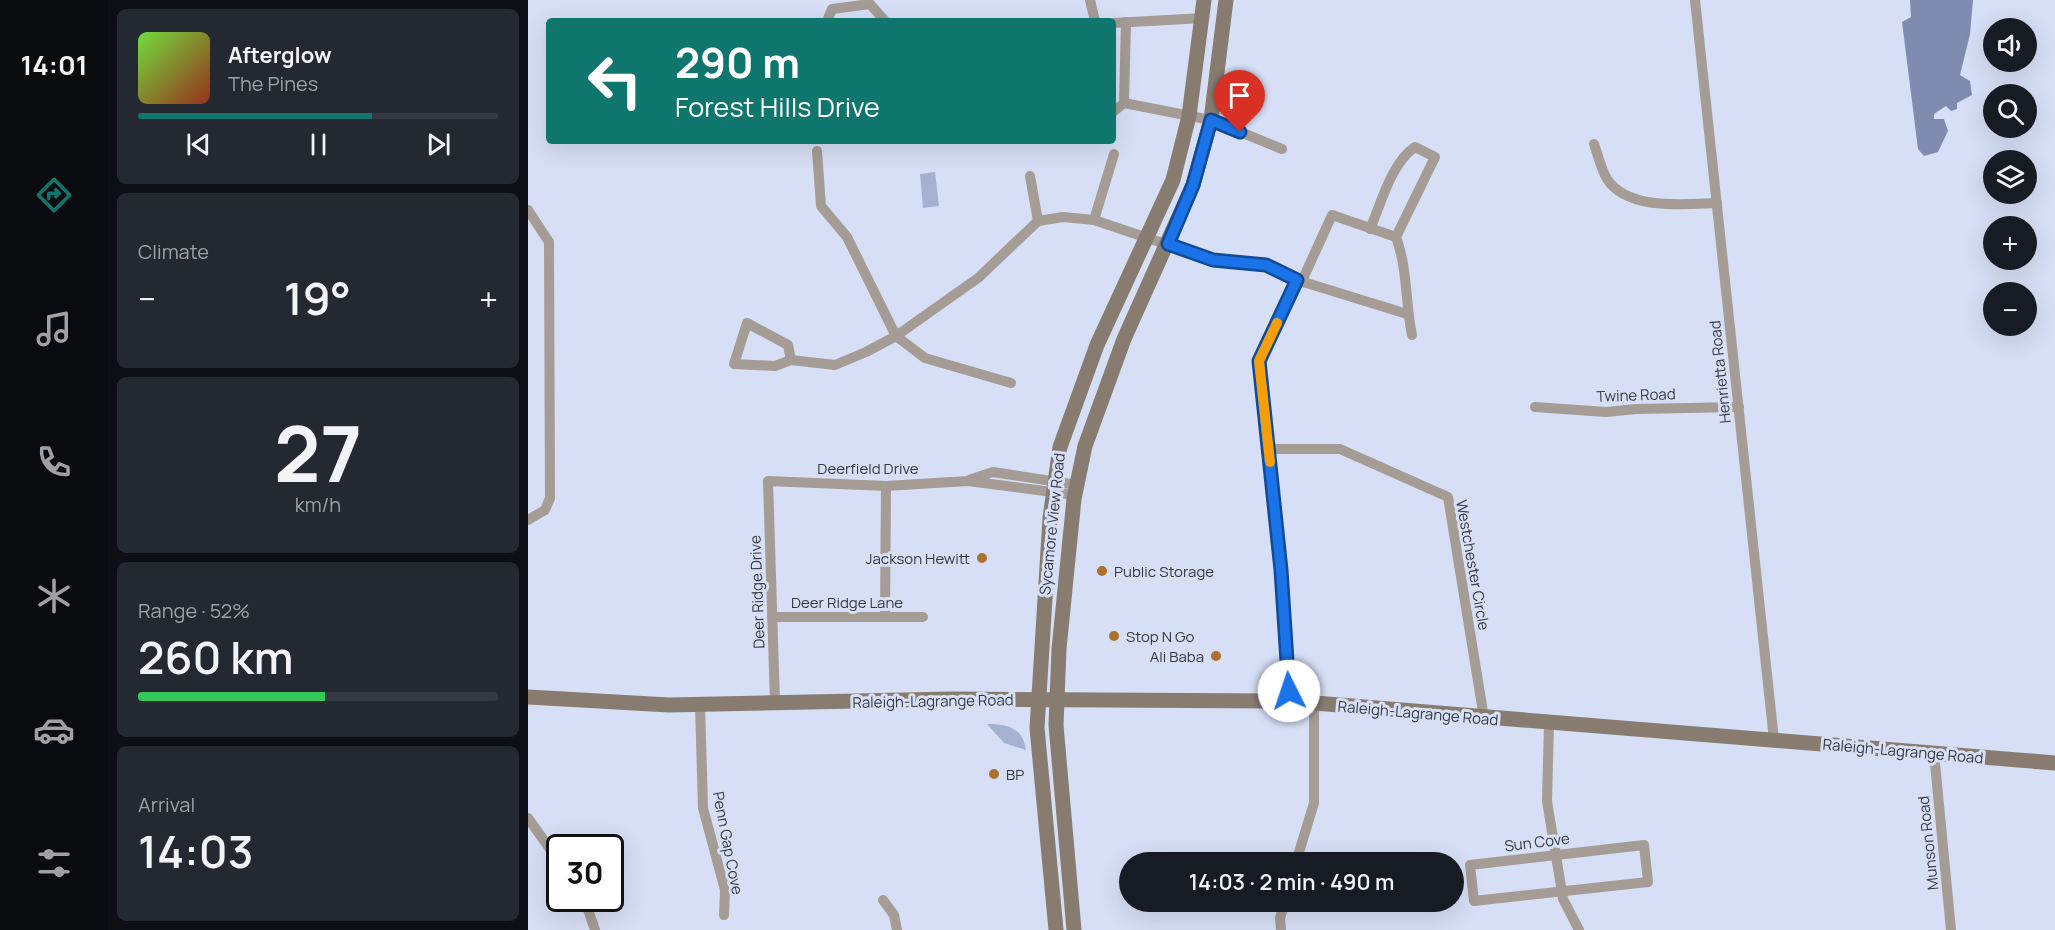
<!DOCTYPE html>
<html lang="en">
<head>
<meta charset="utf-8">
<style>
	:root { --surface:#171b24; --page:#242831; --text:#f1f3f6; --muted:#9ea1a6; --line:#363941; --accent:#0f766e }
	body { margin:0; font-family:Manrope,sans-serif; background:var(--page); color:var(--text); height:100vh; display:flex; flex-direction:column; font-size:22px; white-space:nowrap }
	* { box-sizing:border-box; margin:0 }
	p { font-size:20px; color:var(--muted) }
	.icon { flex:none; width:33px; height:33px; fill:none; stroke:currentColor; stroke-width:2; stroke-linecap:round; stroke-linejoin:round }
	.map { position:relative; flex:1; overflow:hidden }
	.side { display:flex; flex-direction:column; gap:9px; padding:9px; background:#0d0f14; width:420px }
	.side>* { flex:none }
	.hud { position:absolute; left:18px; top:18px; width:570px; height:126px; border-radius:6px; box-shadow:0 6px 24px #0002; background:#0f766e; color:#fff; overflow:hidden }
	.tools { position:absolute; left:1455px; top:18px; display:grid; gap:12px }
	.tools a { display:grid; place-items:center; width:54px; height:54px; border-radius:50%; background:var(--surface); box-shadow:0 6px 24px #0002; font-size:30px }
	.speed { position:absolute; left:18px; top:834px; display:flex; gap:12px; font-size:30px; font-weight:700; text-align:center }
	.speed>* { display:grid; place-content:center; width:78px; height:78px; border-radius:50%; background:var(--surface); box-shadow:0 6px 24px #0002; line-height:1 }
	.speed .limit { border:3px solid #111; border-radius:9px; background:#fff; color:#111 }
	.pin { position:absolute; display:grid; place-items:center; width:51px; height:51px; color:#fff; margin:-62px -26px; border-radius:50% 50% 50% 0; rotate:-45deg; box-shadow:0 0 6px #0007 }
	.pin .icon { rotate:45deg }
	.me { position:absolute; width:66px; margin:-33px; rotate:356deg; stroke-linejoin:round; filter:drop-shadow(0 0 4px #0008) }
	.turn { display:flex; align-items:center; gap:21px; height:126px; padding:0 30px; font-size:27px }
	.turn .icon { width:78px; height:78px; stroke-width:2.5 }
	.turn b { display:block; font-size:42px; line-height:51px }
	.big { font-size:45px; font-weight:600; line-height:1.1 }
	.side .widget { flex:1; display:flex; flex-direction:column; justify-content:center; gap:9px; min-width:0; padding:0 21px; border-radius:9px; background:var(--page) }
	.side .dial { align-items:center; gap:0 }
	.dial b { font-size:78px; line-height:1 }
	.song { display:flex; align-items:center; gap:18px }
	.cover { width:72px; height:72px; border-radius:9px; background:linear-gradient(135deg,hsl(100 70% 55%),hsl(10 70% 35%)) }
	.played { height:6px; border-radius:3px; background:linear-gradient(90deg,var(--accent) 65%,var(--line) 65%) }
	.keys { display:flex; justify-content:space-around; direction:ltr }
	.heat { display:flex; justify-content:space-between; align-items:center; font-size:33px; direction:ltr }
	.charge { height:9px; border-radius:4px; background:linear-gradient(90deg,#34c759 52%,var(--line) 0) }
	.trip { position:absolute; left:591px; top:852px; width:345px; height:60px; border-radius:30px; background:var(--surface); box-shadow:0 6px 24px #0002; font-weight:600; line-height:60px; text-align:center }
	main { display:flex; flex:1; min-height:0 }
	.tabs { display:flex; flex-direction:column; width:108px; justify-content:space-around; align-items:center; background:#090b0e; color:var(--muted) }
	.tabs .icon { width:42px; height:42px }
	.tabs .on { color:var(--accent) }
	.tabs b { font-size:27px; color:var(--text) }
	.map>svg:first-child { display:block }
	.green { fill:#a5b1d1 }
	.water { fill:#7f8cb0 }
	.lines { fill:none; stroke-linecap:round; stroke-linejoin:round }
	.minor { stroke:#a49c95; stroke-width:10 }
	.secondary { stroke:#887c71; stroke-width:15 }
	.route-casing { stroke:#114b97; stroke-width:15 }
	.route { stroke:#1a73e8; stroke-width:10 }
	.slow { stroke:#f59e0b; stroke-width:10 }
	.poi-dot { fill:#aa712f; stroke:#d6dff5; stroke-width:2 }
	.labels { text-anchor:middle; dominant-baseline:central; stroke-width:6; stroke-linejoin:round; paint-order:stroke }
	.street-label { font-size:15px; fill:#363942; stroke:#d6dff5 }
	.poi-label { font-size:15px; fill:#363942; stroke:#d6dff5; text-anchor:start }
</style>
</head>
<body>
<main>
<nav class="tabs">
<b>14:01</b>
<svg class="icon on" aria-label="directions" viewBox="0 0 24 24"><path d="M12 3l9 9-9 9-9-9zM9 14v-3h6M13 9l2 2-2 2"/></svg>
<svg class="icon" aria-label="music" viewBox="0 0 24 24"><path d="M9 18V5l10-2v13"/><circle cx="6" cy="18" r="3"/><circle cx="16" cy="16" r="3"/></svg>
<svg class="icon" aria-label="phone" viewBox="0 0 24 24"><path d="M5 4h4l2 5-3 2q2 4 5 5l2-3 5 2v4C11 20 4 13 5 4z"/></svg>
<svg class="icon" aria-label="climate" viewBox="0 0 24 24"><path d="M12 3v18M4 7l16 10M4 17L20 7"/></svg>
<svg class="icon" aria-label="car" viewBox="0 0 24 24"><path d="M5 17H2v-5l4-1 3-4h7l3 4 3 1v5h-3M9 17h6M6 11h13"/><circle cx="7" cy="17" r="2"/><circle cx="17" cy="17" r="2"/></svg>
<svg class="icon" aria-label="filters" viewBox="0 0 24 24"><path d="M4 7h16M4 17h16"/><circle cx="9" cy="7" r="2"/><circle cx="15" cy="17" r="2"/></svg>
</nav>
<section class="side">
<div class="widget">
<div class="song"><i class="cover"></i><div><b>Afterglow</b><p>The Pines</p></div></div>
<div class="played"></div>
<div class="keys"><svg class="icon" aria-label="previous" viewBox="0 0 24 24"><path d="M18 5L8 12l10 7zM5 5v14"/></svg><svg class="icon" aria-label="pause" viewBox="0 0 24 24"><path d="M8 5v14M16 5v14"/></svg><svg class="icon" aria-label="next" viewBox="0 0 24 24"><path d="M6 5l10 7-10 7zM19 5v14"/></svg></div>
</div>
<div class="widget"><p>Climate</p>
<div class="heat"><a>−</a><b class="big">19°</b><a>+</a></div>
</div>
<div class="widget dial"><b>27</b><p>km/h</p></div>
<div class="widget"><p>Range · 52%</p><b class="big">260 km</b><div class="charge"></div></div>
<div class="widget"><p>Arrival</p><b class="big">14:03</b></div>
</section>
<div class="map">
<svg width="1527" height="930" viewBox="0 0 1527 930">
	<rect width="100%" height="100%" fill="#d6dff5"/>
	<g class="green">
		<polygon points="407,172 411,206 395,208 392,174"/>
		<path d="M459,724c19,0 36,3 39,26l-22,-7z"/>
	</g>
	<polygon class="water" points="1382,0 1445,0 1442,34 1432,75 1442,81 1444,95 1429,103 1429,109 1423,111 1418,106 1406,114 1406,119 1416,119 1420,131 1410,152 1396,156 1390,149 1374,22 1383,17"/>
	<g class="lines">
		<g class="minor">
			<polyline points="562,0 567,21"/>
			<polyline points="1167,0 1246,740"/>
			<polyline points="299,21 304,9 342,4 357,21"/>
			<polyline points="585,23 676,18"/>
			<polyline points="596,103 598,22"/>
			<polyline points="585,112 596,103 683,120 754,149"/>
			<path d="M1066,144c4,11 7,25 13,35 21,32 78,25 110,24"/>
			<polyline points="289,151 293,206 319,237 368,336 397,358 483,383"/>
			<polyline points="502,176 510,221"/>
			<polyline points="0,210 21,242 22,498 17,510 0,520"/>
			<polyline points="566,220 586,154"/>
			<path d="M842,229c11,-25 21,-66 45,-82l20,10 -39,80c12,33 9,65 16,98"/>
			<polyline points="774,281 804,215 868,237"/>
			<polyline points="263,360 247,366 206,364 219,323 260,345 263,360 307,365 338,352 368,336 450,278 510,221 535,217 566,220 685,260 738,265 769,280 879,314"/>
			<polyline points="1007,407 1078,412 1108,409 1211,407"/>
			<polyline points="741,449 812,449 920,497 956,718"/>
			<polyline points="441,480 465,472 549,485"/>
			<polyline points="244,617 395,617"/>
			<polyline points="357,617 358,486"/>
			<polyline points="762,701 753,570 731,361 769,280"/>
			<polyline points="247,703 240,481 358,486 440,481 547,495"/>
			<polyline points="172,705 175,808 197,890 196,915"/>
			<polyline points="1021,724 1019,801 1035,899 1051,930"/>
			<polyline points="1406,753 1423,930"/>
			<polyline points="0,818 32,863"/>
			<polygon points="1116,845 1120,882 946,901 942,865"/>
			<polyline points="768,862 786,803 786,704"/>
			<polyline points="56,898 67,930"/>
			<polyline points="355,900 366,915 369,930"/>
			<polyline points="753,930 752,918 757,902"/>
		</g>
		<g class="secondary">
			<polyline points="0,697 141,705 422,699 762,701 1527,763"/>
			<polyline points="528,930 509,728 522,518 532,447 569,345 645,180 661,116 676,0"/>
			<polyline points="546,930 528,725 531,649 546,499 557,446 596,339 665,185 683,120 698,0"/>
		</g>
	</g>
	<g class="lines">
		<defs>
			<polyline id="route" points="712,132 683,120 665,185 640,244 685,260 738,265 769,280 731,361 753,570 761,691"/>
		</defs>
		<use href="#route" class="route-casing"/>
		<use href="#route" class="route"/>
		<polyline class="slow" points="742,462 731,361 749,323"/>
	</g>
	<g class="poi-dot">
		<circle cx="454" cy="558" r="6"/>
		<circle cx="574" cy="571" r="6"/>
		<circle cx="586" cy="636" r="6"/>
		<circle cx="688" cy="656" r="6"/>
		<circle cx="466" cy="774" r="6"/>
	</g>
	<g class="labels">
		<g class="street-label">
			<text transform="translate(1192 372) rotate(-96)">Henrietta Road</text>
			<text transform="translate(1108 395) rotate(-2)">Twine Road</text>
			<text x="340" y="468">Deerfield Drive</text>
			<text transform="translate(524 524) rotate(-84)">Sycamore View Road</text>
			<text transform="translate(945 565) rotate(80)">Westchester Circle</text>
			<text transform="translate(229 592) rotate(-92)">Deer Ridge Drive</text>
			<text x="319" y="602">Deer Ridge Lane</text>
			<text transform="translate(405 701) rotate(-1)">Raleigh-Lagrange Road</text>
			<text transform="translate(890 713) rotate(5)">Raleigh-Lagrange Road</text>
			<text transform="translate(1375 751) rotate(5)">Raleigh-Lagrange Road</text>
			<text transform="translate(1009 842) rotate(-7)">Sun Cove</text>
			<text transform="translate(200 843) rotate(79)">Penn Gap Cove</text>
			<text transform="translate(1400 843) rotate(-96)">Munson Road</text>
		</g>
		<g class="poi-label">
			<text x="442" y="558" text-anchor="end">Jackson Hewitt</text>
			<text x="586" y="571">Public Storage</text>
			<text x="598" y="636">Stop N Go</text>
			<text x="676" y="656" text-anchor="end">Ali Baba</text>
			<text x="478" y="774">BP</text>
		</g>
	</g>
</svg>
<div class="tools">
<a><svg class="icon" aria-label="sound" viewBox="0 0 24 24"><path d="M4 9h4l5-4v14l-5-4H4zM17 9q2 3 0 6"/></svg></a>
<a><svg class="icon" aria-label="search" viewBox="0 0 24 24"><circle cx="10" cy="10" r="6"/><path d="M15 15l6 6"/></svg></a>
<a><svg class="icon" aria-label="layers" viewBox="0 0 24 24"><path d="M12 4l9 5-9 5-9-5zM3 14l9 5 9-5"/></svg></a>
<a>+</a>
<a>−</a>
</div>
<div class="speed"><div class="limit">30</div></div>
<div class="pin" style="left:712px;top:132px;background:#d93025"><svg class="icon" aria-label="arrive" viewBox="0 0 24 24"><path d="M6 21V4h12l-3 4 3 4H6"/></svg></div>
<svg class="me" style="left:761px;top:691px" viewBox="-20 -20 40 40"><circle r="19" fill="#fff"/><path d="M0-13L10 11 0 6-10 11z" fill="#1a73e8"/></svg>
<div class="trip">14:03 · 2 min · 490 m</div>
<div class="hud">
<div class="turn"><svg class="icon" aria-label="left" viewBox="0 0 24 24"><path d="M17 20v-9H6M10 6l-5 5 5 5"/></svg><div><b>290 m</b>Forest Hills Drive</div></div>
</div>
</div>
</main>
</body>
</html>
